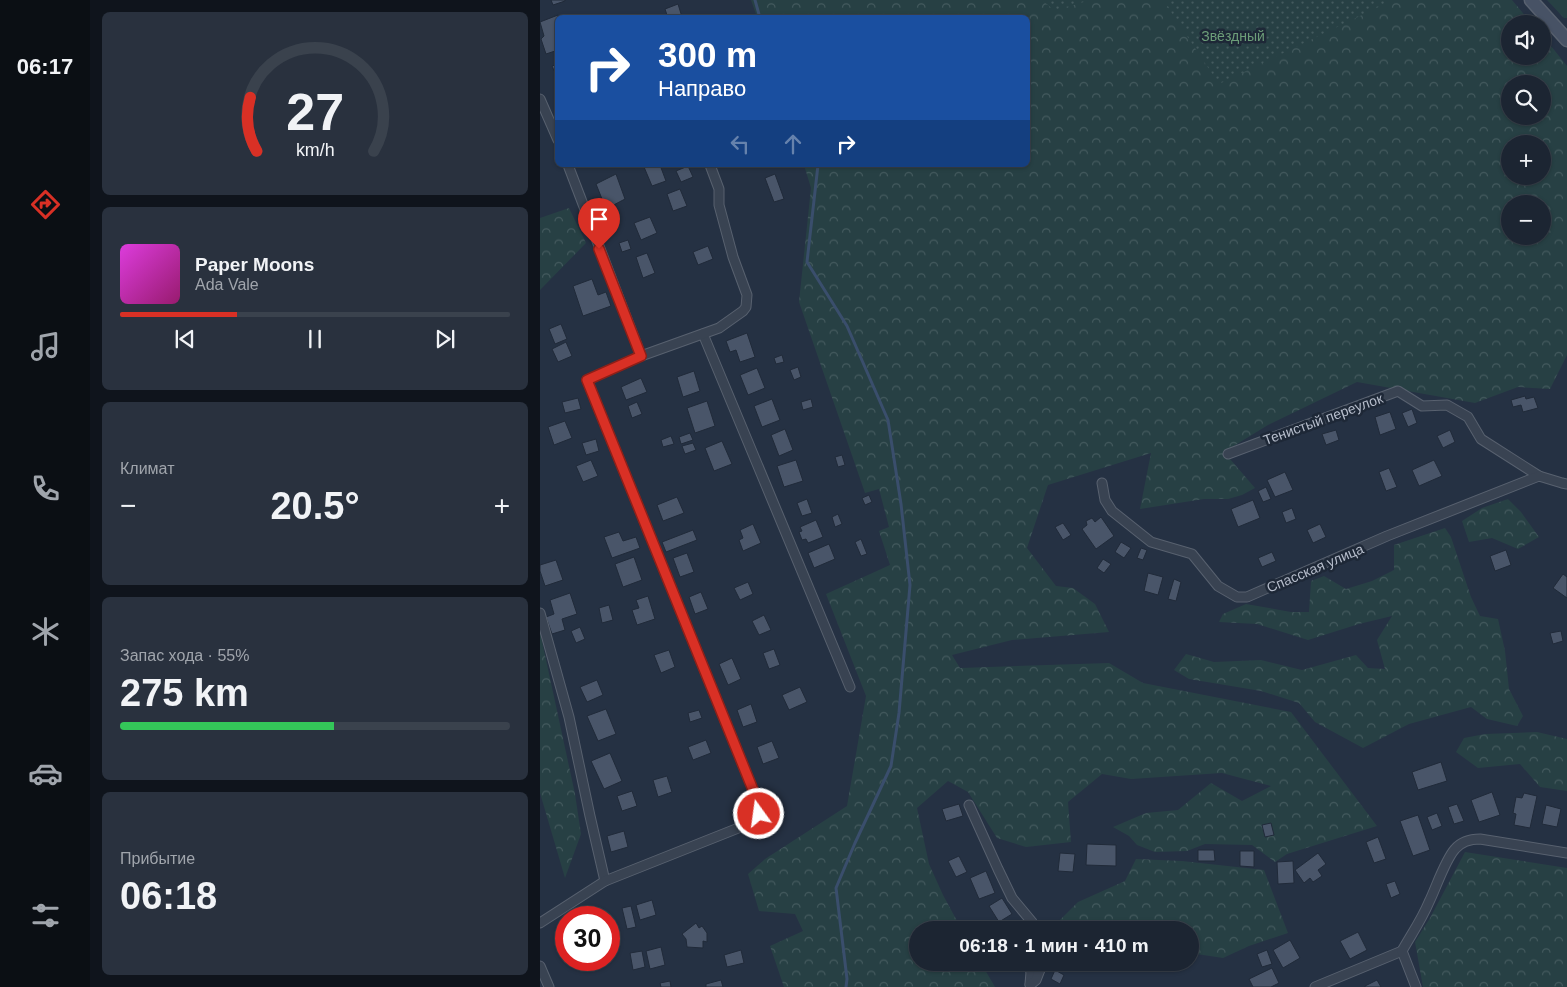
<!DOCTYPE html>
<html lang="ru">
<head>
<meta charset="utf-8">
<style>
	:root { --surface:#1c2532; --page:#29313e; --text:#f1f3f6; --muted:#a0a5ac; --line:#3a424d; --accent:#d93025 }
	body { margin:0; font-family:Helvetica,sans-serif; background:var(--page); color:var(--text); height:100vh; display:flex; flex-direction:column; font-size:19px; white-space:nowrap }
	* { box-sizing:border-box; margin:0 }
	p { font-size:16px; color:var(--muted) }
	.icon { flex:none; width:28px; height:28px; fill:none; stroke:currentColor; stroke-width:2; stroke-linecap:round; stroke-linejoin:round }
	.map { position:relative; flex:1; overflow:hidden }
	.drawer { display:flex; flex-direction:column; gap:12px; padding:12px; background:#0f141c; width:450px }
	.drawer>* { flex:none }
	.guide { position:absolute; left:15px; top:15px; width:475px; height:152px; border-radius:8px; box-shadow:0 1px 4px #0004,0 0 0 1px var(--line); background:#1a4fa0; color:#fff; overflow:hidden }
	.fabs { position:absolute; left:961px; top:15px; display:grid; gap:10px }
	.fabs a { display:grid; place-items:center; width:50px; height:50px; border-radius:50%; background:var(--surface); box-shadow:0 1px 4px #0004,0 0 0 1px var(--line); font-size:25px }
	.speed { position:absolute; left:15px; top:906px; display:flex; gap:10px; font-size:25px; font-weight:700; text-align:center }
	.speed>* { display:grid; place-content:center; width:65px; height:65px; border-radius:50%; background:var(--surface); box-shadow:0 1px 4px #0004,0 0 0 1px var(--line); line-height:1 }
	.speed .limit { border:8px solid #d22; background:#fff; color:#111 }
	.pin { position:absolute; display:grid; place-items:center; width:42px; height:42px; color:#fff; margin:-51px -21px; border-radius:50% 50% 50% 0; rotate:-45deg; box-shadow:0 0 5px #0007 }
	.pin .icon { rotate:45deg }
	.me { position:absolute; width:55px; margin:-28px; rotate:346deg; stroke-linejoin:round; filter:drop-shadow(0 0 4px #0008) }
	.turn { display:flex; align-items:center; gap:18px; height:105px; padding:0 20px; font-size:22px }
	.turn .icon { width:65px; height:65px; stroke-width:2.5 }
	.turn b { display:block; font-size:35px; line-height:42px }
	.lanes { display:flex; align-items:center; height:48px; padding:0 20px; background:#0003; justify-content:center; gap:25px; direction:ltr }
	.lanes .off { opacity:.35 }
	.big { font-size:38px; font-weight:700; line-height:1.1 }
	.drawer .tile { flex:1; display:flex; flex-direction:column; justify-content:center; gap:8px; min-width:0; padding:0 18px; border-radius:8px; background:var(--page) }
	.drawer .dial { align-items:center; gap:0 }
	.dial svg { height:130px; overflow:visible; fill:none; stroke:var(--line); stroke-width:7; stroke-linecap:round; text-anchor:middle }
	.dial text { fill:var(--text); stroke:none }
	.song { display:flex; align-items:center; gap:15px }
	.cover { width:60px; height:60px; border-radius:8px; background:linear-gradient(135deg,hsl(300 70% 55%),hsl(320 70% 35%)) }
	.played { height:5px; border-radius:2px; background:linear-gradient(90deg,var(--accent) 30%,var(--line) 30%) }
	.keys { display:flex; justify-content:space-around; direction:ltr }
	.heat { display:flex; justify-content:space-between; align-items:center; font-size:28px; direction:ltr }
	.charge { height:8px; border-radius:4px; background:linear-gradient(90deg,#34c759 55%,var(--line) 0) }
	.trip { position:absolute; left:369px; top:921px; width:290px; height:50px; border-radius:25px; background:var(--surface); box-shadow:0 1px 4px #0004,0 0 0 1px var(--line); font-weight:700; line-height:50px; text-align:center }
	main { display:flex; flex:1; min-height:0 }
	.menu { display:flex; flex-direction:column; width:90px; justify-content:space-around; align-items:center; background:#0b0f14; color:var(--muted) }
	.menu .icon { width:35px; height:35px }
	.menu .on { color:var(--accent) }
	.menu b { font-size:22px; color:var(--text) }
	.map>svg:first-child { display:block }
	.forest { fill:url(#forest-crowns); fill-rule:evenodd }
	.park { fill:url(#park-dots) }
	.lines { fill:none; stroke-linecap:round; stroke-linejoin:round }
	.stream { stroke:#3a4e6c; stroke-width:3 }
	.building { fill:#495569; stroke:#202a39 }
	.minor-casing { stroke:#58616f; stroke-width:11 }
	.secondary-casing { stroke:#58616f; stroke-width:15 }
	.minor { stroke:#394352; stroke-width:9 }
	.secondary { stroke:#475265; stroke-width:12 }
	.route-casing { stroke:#8d1f18; stroke-width:12 }
	.route { stroke:#d93025; stroke-width:9 }
	.labels { text-anchor:middle; dominant-baseline:central; stroke-width:5; stroke-linejoin:round; paint-order:stroke }
	.park-label { font-size:14px; fill:#6d9e79; stroke:#1e2837 }
	.street-label { font-size:14px; fill:#b7becc; stroke:#1e2837 }
</style>
</head>
<body>
<main>
<nav class="menu">
<b>06:17</b>
<svg class="icon on" aria-label="directions" viewBox="0 0 24 24"><path d="M12 3l9 9-9 9-9-9zM9 14v-3h6M13 9l2 2-2 2"/></svg>
<svg class="icon" aria-label="music" viewBox="0 0 24 24"><path d="M9 18V5l10-2v13"/><circle cx="6" cy="18" r="3"/><circle cx="16" cy="16" r="3"/></svg>
<svg class="icon" aria-label="phone" viewBox="0 0 24 24"><path d="M5 4h4l2 5-3 2q2 4 5 5l2-3 5 2v4C11 20 4 13 5 4z"/></svg>
<svg class="icon" aria-label="climate" viewBox="0 0 24 24"><path d="M12 3v18M4 7l16 10M4 17L20 7"/></svg>
<svg class="icon" aria-label="car" viewBox="0 0 24 24"><path d="M5 17H2v-5l4-1 3-4h7l3 4 3 1v5h-3M9 17h6M6 11h13"/><circle cx="7" cy="17" r="2"/><circle cx="17" cy="17" r="2"/></svg>
<svg class="icon" aria-label="filters" viewBox="0 0 24 24"><path d="M4 7h16M4 17h16"/><circle cx="9" cy="7" r="2"/><circle cx="15" cy="17" r="2"/></svg>
</nav>
<section class="drawer">
<div class="tile dial"><svg viewBox="0 0 100 80">
<path d="M14 69A42 42 0 1 1 86 69"/>
<path d="M14 69A42 42 0 0 1 10 36" stroke="#d93025"/>
<text x="50" y="56" font-size="32" font-weight="700">27</text>
<text x="50" y="72" font-size="11">km/h</text>
</svg></div>
<div class="tile">
<div class="song"><i class="cover"></i><div><b>Paper Moons</b><p>Ada Vale</p></div></div>
<div class="played"></div>
<div class="keys"><svg class="icon" aria-label="previous" viewBox="0 0 24 24"><path d="M18 5L8 12l10 7zM5 5v14"/></svg><svg class="icon" aria-label="pause" viewBox="0 0 24 24"><path d="M8 5v14M16 5v14"/></svg><svg class="icon" aria-label="next" viewBox="0 0 24 24"><path d="M6 5l10 7-10 7zM19 5v14"/></svg></div>
</div>
<div class="tile"><p>Климат</p>
<div class="heat"><a>−</a><b class="big">20.5°</b><a>+</a></div>
</div>
<div class="tile"><p>Запас хода · 55%</p><b class="big">275 km</b><div class="charge"></div></div>
<div class="tile"><p>Прибытие</p><b class="big">06:18</b></div>
</section>
<div class="map">
<svg width="1027" height="987" viewBox="0 0 1027 987">
	<defs>
		<pattern id="forest-crowns" width="20" height="18" patternUnits="userSpaceOnUse" patternTransform="scale(1.25)"><rect width="20" height="18" fill="#274044"/><path d="M2 6a3 3 0 1 1 6 0M12 15a3 3 0 1 1 6 0" fill="none" stroke="#445a5e"/></pattern>
		<pattern id="park-dots" width="8" height="8" patternUnits="userSpaceOnUse" patternTransform="scale(1.25)"><rect width="8" height="8" fill="#274044"/><path d="M2 2h.1M6 6h.1" fill="none" stroke="#445a5e" stroke-width="1.8" stroke-linecap="round"/></pattern>
	</defs>
	<rect width="100%" height="100%" fill="#253143"/>
	<g class="forest">
		<path d="M211,0h761l20,24h-22v32h32l1,-20 24,30v289l-17,34 -32,-2 -43,16 -118,-21 -89,43 -44,27 31,36 -13,7 -14,4h-24l-64,10 11,-56 -103,32 -21,63 29,38 17,2 22,16 14,28 -97,8 -60,15 8,13 149,-5 34,20 148,29 86,114 -90,28 -12,8 -23,-17 -47,-1 -18,7 -32,1 -18,-7 -8,-9 -16,-9 33,-14 32,-3 33,-27 31,18 29,-15 -49,-13 -91,6 -29,-5 -34,28 3,40 -45,5 -29,-9 -29,-46 -20,-11 -31,27 12,56 14,31 19,35h-44v32l63,1 14,24h-211l-14,-41 33,-15 -8,-17 -36,-3 -11,-37 17,-15 82,-53 19,-110 -40,-102 64,-29 -11,-34 10,-4 -10,-38 -14,4 -66,-191 12,-114 -7,-23h224v-147l-271,-1zM970,84h32v32h-32zM970,144h32v32h-32zM970,204h32v32h-32z"/>
		<polygon points="1007,0 1027,0 1027,18 1024,18"/>
		<polygon points="29,208 46,243 0,290 0,218"/>
		<polygon points="968,499 981,512 999,537 978,549 952,538 929,542 922,521 942,508"/>
		<polygon points="905,528 911,537 931,597 940,616 958,619 965,651 969,689 983,716 977,726 947,719 931,707 869,724 823,748 775,722 759,703 721,691 649,679 634,670 646,654 674,662 721,660 762,670 816,655 828,668 845,669 837,640 852,616 819,624 768,640 717,624 679,622 683,614 706,604 751,612 769,612 771,581 784,576 806,589 832,581 854,570 854,545"/>
		<polygon points="0,632 35,794 41,834 25,878 0,793"/>
		<polygon points="997,732 1027,739 1027,791 1000,787 980,764 938,768 916,752 924,738 945,734"/>
		<polygon points="925,852 1027,868 1027,987 883,987 875,942 890,918"/>
		<polygon points="596,859 642,861 724,870 748,933 709,946 683,958 650,953 650,930 510,930 538,902 585,881"/>
	</g>
	<g class="park">
		<polygon points="502,0 550,0 515,11"/>
		<polygon points="623,0 853,0 679,84"/>
	</g>
	<g class="lines">
		<g class="stream">
			<polyline points="215,0 220,18"/>
			<polyline points="278,165 267,262 307,326 348,420 361,504 370,585 359,713 351,766 315,843 296,888 307,979 306,987"/>
		</g>
	</g>
	<g class="building">
		<polygon points="11,0 25,0 25,1 13,5"/>
		<polygon points="138,4 142,17 128,18 125,9"/>
		<polygon points="18,15 18,50 6,54 1,39 4,36 0,22"/>
		<polygon points="18,64 18,79 12,66"/>
		<polygon points="109,165 120,165 126,181 112,186 104,167"/>
		<polygon points="148,166 153,177 141,182 136,171"/>
		<polygon points="76,174 85,199 66,209 56,184"/>
		<polygon points="235,174 244,199 234,202 225,178"/>
		<polygon points="140,189 147,206 133,211 127,194"/>
		<polygon points="110,217 117,233 101,240 94,223"/>
		<polygon points="88,240 91,249 82,252 79,243"/>
		<polygon points="168,246 173,259 158,265 153,252"/>
		<polygon points="107,253 115,273 103,278 96,257"/>
		<polygon points="52,279 58,295 66,292 71,306 43,316 33,286"/>
		<polygon points="21,324 27,339 15,344 9,329"/>
		<polygon points="207,333 215,357 200,362 196,350 190,352 186,341"/>
		<polygon points="26,342 32,356 18,362 12,349"/>
		<polygon points="242,355 244,362 236,364 234,358"/>
		<polygon points="258,367 261,377 254,380 250,370"/>
		<polygon points="217,368 225,388 208,395 200,375"/>
		<polygon points="154,371 160,391 143,397 137,377"/>
		<polygon points="101,378 107,392 86,400 81,387"/>
		<polygon points="985,396 986,399 994,397 998,408 983,412 981,405 973,407 971,400"/>
		<polygon points="38,398 41,409 25,413 22,402"/>
		<polygon points="232,399 240,420 222,427 214,406"/>
		<polygon points="271,399 273,407 263,410 261,402"/>
		<polygon points="167,401 175,426 155,433 147,408"/>
		<polygon points="97,402 102,414 92,418 88,406"/>
		<polygon points="872,409 877,423 868,427 862,413"/>
		<polygon points="850,412 856,429 840,435 835,417"/>
		<polygon points="25,421 32,438 14,445 8,427"/>
		<polygon points="245,429 253,450 239,456 231,435"/>
		<polygon points="796,430 799,440 786,445 782,434"/>
		<polygon points="910,430 915,442 903,448 897,436"/>
		<polygon points="150,433 153,440 141,444 139,437"/>
		<polygon points="131,436 134,444 123,447 121,440"/>
		<polygon points="56,439 59,451 46,455 42,443"/>
		<polygon points="182,441 192,464 174,471 165,448"/>
		<polygon points="153,443 156,450 145,454 142,446"/>
		<polygon points="302,455 305,465 298,467 295,457"/>
		<polygon points="51,460 58,476 43,482 36,466"/>
		<polygon points="256,460 263,481 244,487 237,466"/>
		<polygon points="894,460 902,476 879,486 872,470"/>
		<polygon points="849,468 857,487 846,491 839,472"/>
		<polygon points="745,472 753,490 735,497 727,480"/>
		<polygon points="726,487 731,499 723,502 718,491"/>
		<polygon points="329,495 332,502 325,505 322,498"/>
		<polygon points="137,497 144,513 123,521 117,505"/>
		<polygon points="267,499 272,513 262,516 257,503"/>
		<polygon points="713,500 720,518 698,527 691,509"/>
		<polygon points="752,508 756,519 746,523 742,512"/>
		<polygon points="298,514 302,524 295,527 292,517"/>
		<polygon points="561,517 574,536 556,549 542,529 547,525 546,521 552,518 555,522"/>
		<polygon points="276,520 283,537 268,543 266,539 262,540 259,532 262,531 260,527"/>
		<polygon points="523,523 531,535 523,540 515,527"/>
		<polygon points="213,524 221,543 203,551 199,540 203,538 200,530"/>
		<polygon points="780,524 786,537 773,543 767,530"/>
		<polygon points="153,530 157,540 126,552 122,542"/>
		<polygon points="79,532 83,541 96,537 100,548 72,558 64,537"/>
		<polygon points="321,539 327,554 321,556 315,542"/>
		<polygon points="581,542 591,548 584,558 575,552"/>
		<polygon points="289,544 295,559 274,568 268,553"/>
		<polygon points="601,548 607,550 603,560 597,558"/>
		<polygon points="966,550 971,565 955,571 950,556"/>
		<polygon points="732,552 736,561 722,567 718,558"/>
		<polygon points="147,553 154,572 140,577 133,558"/>
		<polygon points="94,557 102,580 83,587 75,564"/>
		<polygon points="563,559 571,564 564,573 557,568"/>
		<polygon points="16,560 23,580 5,586 0,571 0,565"/>
		<polygon points="608,573 623,577 618,595 604,591"/>
		<polygon points="1023,574 1027,577 1027,598 1013,588"/>
		<polygon points="634,579 641,582 636,601 628,599"/>
		<polygon points="208,582 213,594 200,600 194,588"/>
		<polygon points="161,592 168,609 155,614 149,597"/>
		<polygon points="30,593 37,614 22,619 25,630 12,634 6,617 14,614 10,600"/>
		<polygon points="108,596 115,619 97,625 92,610 99,608 96,600"/>
		<polygon points="69,605 73,620 62,623 59,608"/>
		<polygon points="224,615 231,630 219,635 212,621"/>
		<polygon points="40,627 45,639 36,643 31,631"/>
		<polygon points="1021,631 1023,641 1013,644 1010,633"/>
		<polygon points="234,649 240,665 229,669 223,653"/>
		<polygon points="129,650 135,667 121,673 114,655"/>
		<polygon points="192,658 201,679 188,685 179,664"/>
		<polygon points="57,680 63,695 47,702 40,687"/>
		<polygon points="260,687 267,702 249,710 242,695"/>
		<polygon points="211,704 217,722 203,727 197,710"/>
		<polygon points="66,709 76,734 58,741 47,716"/>
		<polygon points="159,710 162,718 150,722 148,713"/>
		<polygon points="166,740 171,753 153,760 148,747"/>
		<polygon points="232,741 239,758 223,764 217,747"/>
		<polygon points="70,753 82,781 64,789 51,761"/>
		<polygon points="901,762 907,781 878,790 872,772"/>
		<polygon points="127,776 132,792 118,797 113,780"/>
		<polygon points="92,791 97,806 82,811 77,796"/>
		<polygon points="952,792 960,815 939,822 931,800"/>
		<polygon points="984,793 997,796 990,828 974,825 976,814 973,813 976,797 982,798"/>
		<polygon points="419,804 423,816 406,821 402,809"/>
		<polygon points="917,804 924,821 914,824 908,807"/>
		<polygon points="1006,805 1021,809 1017,827 1002,824"/>
		<polygon points="897,813 902,826 892,830 887,817"/>
		<polygon points="878,815 890,850 873,856 860,821"/>
		<polygon points="731,823 734,835 725,837 722,825"/>
		<polygon points="84,831 88,847 71,852 67,836"/>
		<polygon points="838,837 846,859 834,863 826,842"/>
		<polygon points="547,844 576,845 576,866 546,865"/>
		<polygon points="658,850 674,850 675,861 658,861"/>
		<polygon points="700,851 714,851 714,867 700,866"/>
		<polygon points="520,853 535,854 533,872 518,871"/>
		<polygon points="778,853 786,864 778,870 782,876 773,882 770,878 764,883 755,870"/>
		<polygon points="419,856 427,872 416,877 408,861"/>
		<polygon points="753,861 754,883 738,884 737,862"/>
		<polygon points="446,871 455,893 439,899 430,878"/>
		<polygon points="855,881 860,894 851,898 846,884"/>
		<polygon points="462,898 472,914 459,922 449,906"/>
		<polygon points="112,900 116,915 100,920 96,905"/>
		<polygon points="91,906 96,927 87,929 82,908"/>
		<polygon points="156,923 159,928 162,926 167,933 167,942 163,941 163,948 147,947 146,939 142,934"/>
		<polygon points="818,932 827,950 810,959 800,941"/>
		<polygon points="750,940 760,958 743,968 733,950"/>
		<polygon points="121,947 125,965 110,969 106,951"/>
		<polygon points="201,950 204,963 187,967 184,955"/>
		<polygon points="727,950 732,964 722,967 717,954"/>
		<polygon points="102,951 105,967 93,970 90,953"/>
		<polygon points="732,968 739,983 731,987 713,987 709,979"/>
		<polygon points="515,970 524,975 520,984 511,979"/>
		<polygon points="181,980 183,987 166,987 166,984"/>
		<polygon points="837,980 841,987 825,987 825,986"/>
		<polygon points="130,981 131,987 121,987 120,983"/>
	</g>
	<g class="lines">
		<defs>
			<g id="minor">
				<polyline points="0,99 18,140"/>
				<polyline points="28,165 101,356"/>
				<polyline points="163,334 310,687"/>
				<polyline points="688,454 858,391 882,406 907,405 928,417 941,439 999,476"/>
				<polyline points="562,483 565,500 572,511 611,542 652,554 678,586 697,597 707,597 847,536 999,476 1022,483 1027,484"/>
				<polyline points="0,613 29,717 50,816 65,881"/>
				<polyline points="429,805 458,869 472,898 492,922 495,930"/>
				<polyline points="0,923 65,881 216,821 219,814 220,807 47,380 101,356 179,328 203,311 206,307 207,295 193,257 179,205 179,189 170,165"/>
				<polyline points="487,962 491,972 490,984"/>
				<polyline points="0,966 9,987"/>
				<polyline points="490,985 496,980 503,962"/>
				<polyline points="775,987 862,951"/>
				<path d="M876,987l-14,-36c9,-16 20,-32 27,-49 7,-14 16,-42 26,-53 6,-7 16,-10 25,-10l87,14"/>
			</g>
			<polyline id="secondary" points="991,0 1027,40"/>
		</defs>
		<use href="#minor" class="minor-casing"/>
		<use href="#secondary" class="secondary-casing"/>
		<use href="#minor" class="minor"/>
		<use href="#secondary" class="secondary"/>
	</g>
	<g class="lines">
		<defs>
			<polyline id="route" points="59,249 101,356 47,380 220,807 219,814"/>
		</defs>
		<use href="#route" class="route-casing"/>
		<use href="#route" class="route"/>
	</g>
	<g class="labels">
		<g class="park-label">
			<text x="693" y="36">Звёздный</text>
		</g>
		<g class="street-label">
			<text transform="translate(783 419) rotate(-20)">Тенистый переулок</text>
			<text transform="translate(775 568) rotate(-23)">Спасская улица</text>
		</g>
	</g>
</svg>
<div class="fabs">
<a><svg class="icon" aria-label="sound" viewBox="0 0 24 24"><path d="M4 9h4l5-4v14l-5-4H4zM17 9q2 3 0 6"/></svg></a>
<a><svg class="icon" aria-label="search" viewBox="0 0 24 24"><circle cx="10" cy="10" r="6"/><path d="M15 15l6 6"/></svg></a>
<a>+</a>
<a>−</a>
</div>
<div class="speed"><div class="limit">30</div></div>
<div class="pin" style="left:59px;top:249px;background:#d93025"><svg class="icon" aria-label="arrive" viewBox="0 0 24 24"><path d="M6 21V4h12l-3 4 3 4H6"/></svg></div>
<svg class="me" style="left:219px;top:814px" viewBox="-20 -20 40 40"><circle r="17" fill="#d93025" stroke="#fff" stroke-width="3"/><path d="M0-11L8 9 0 5-8 9z" fill="#fff"/></svg>
<div class="trip">06:18 · 1 мин · 410 m</div>
<div class="guide">
<div class="turn"><svg class="icon" aria-label="right" viewBox="0 0 24 24"><path d="M7 20v-9h11M14 6l5 5-5 5"/></svg><div><b>300 m</b>Направо</div></div>
<div class="lanes"><svg class="icon off" aria-label="left" viewBox="0 0 24 24"><path d="M17 20v-9H6M10 6l-5 5 5 5"/></svg><svg class="icon off" aria-label="ahead" viewBox="0 0 24 24"><path d="M12 20V5M6 11l6-6 6 6"/></svg><svg class="icon" aria-label="right" viewBox="0 0 24 24"><path d="M7 20v-9h11M14 6l5 5-5 5"/></svg></div>
</div>
</div>
</main>
</body>
</html>
